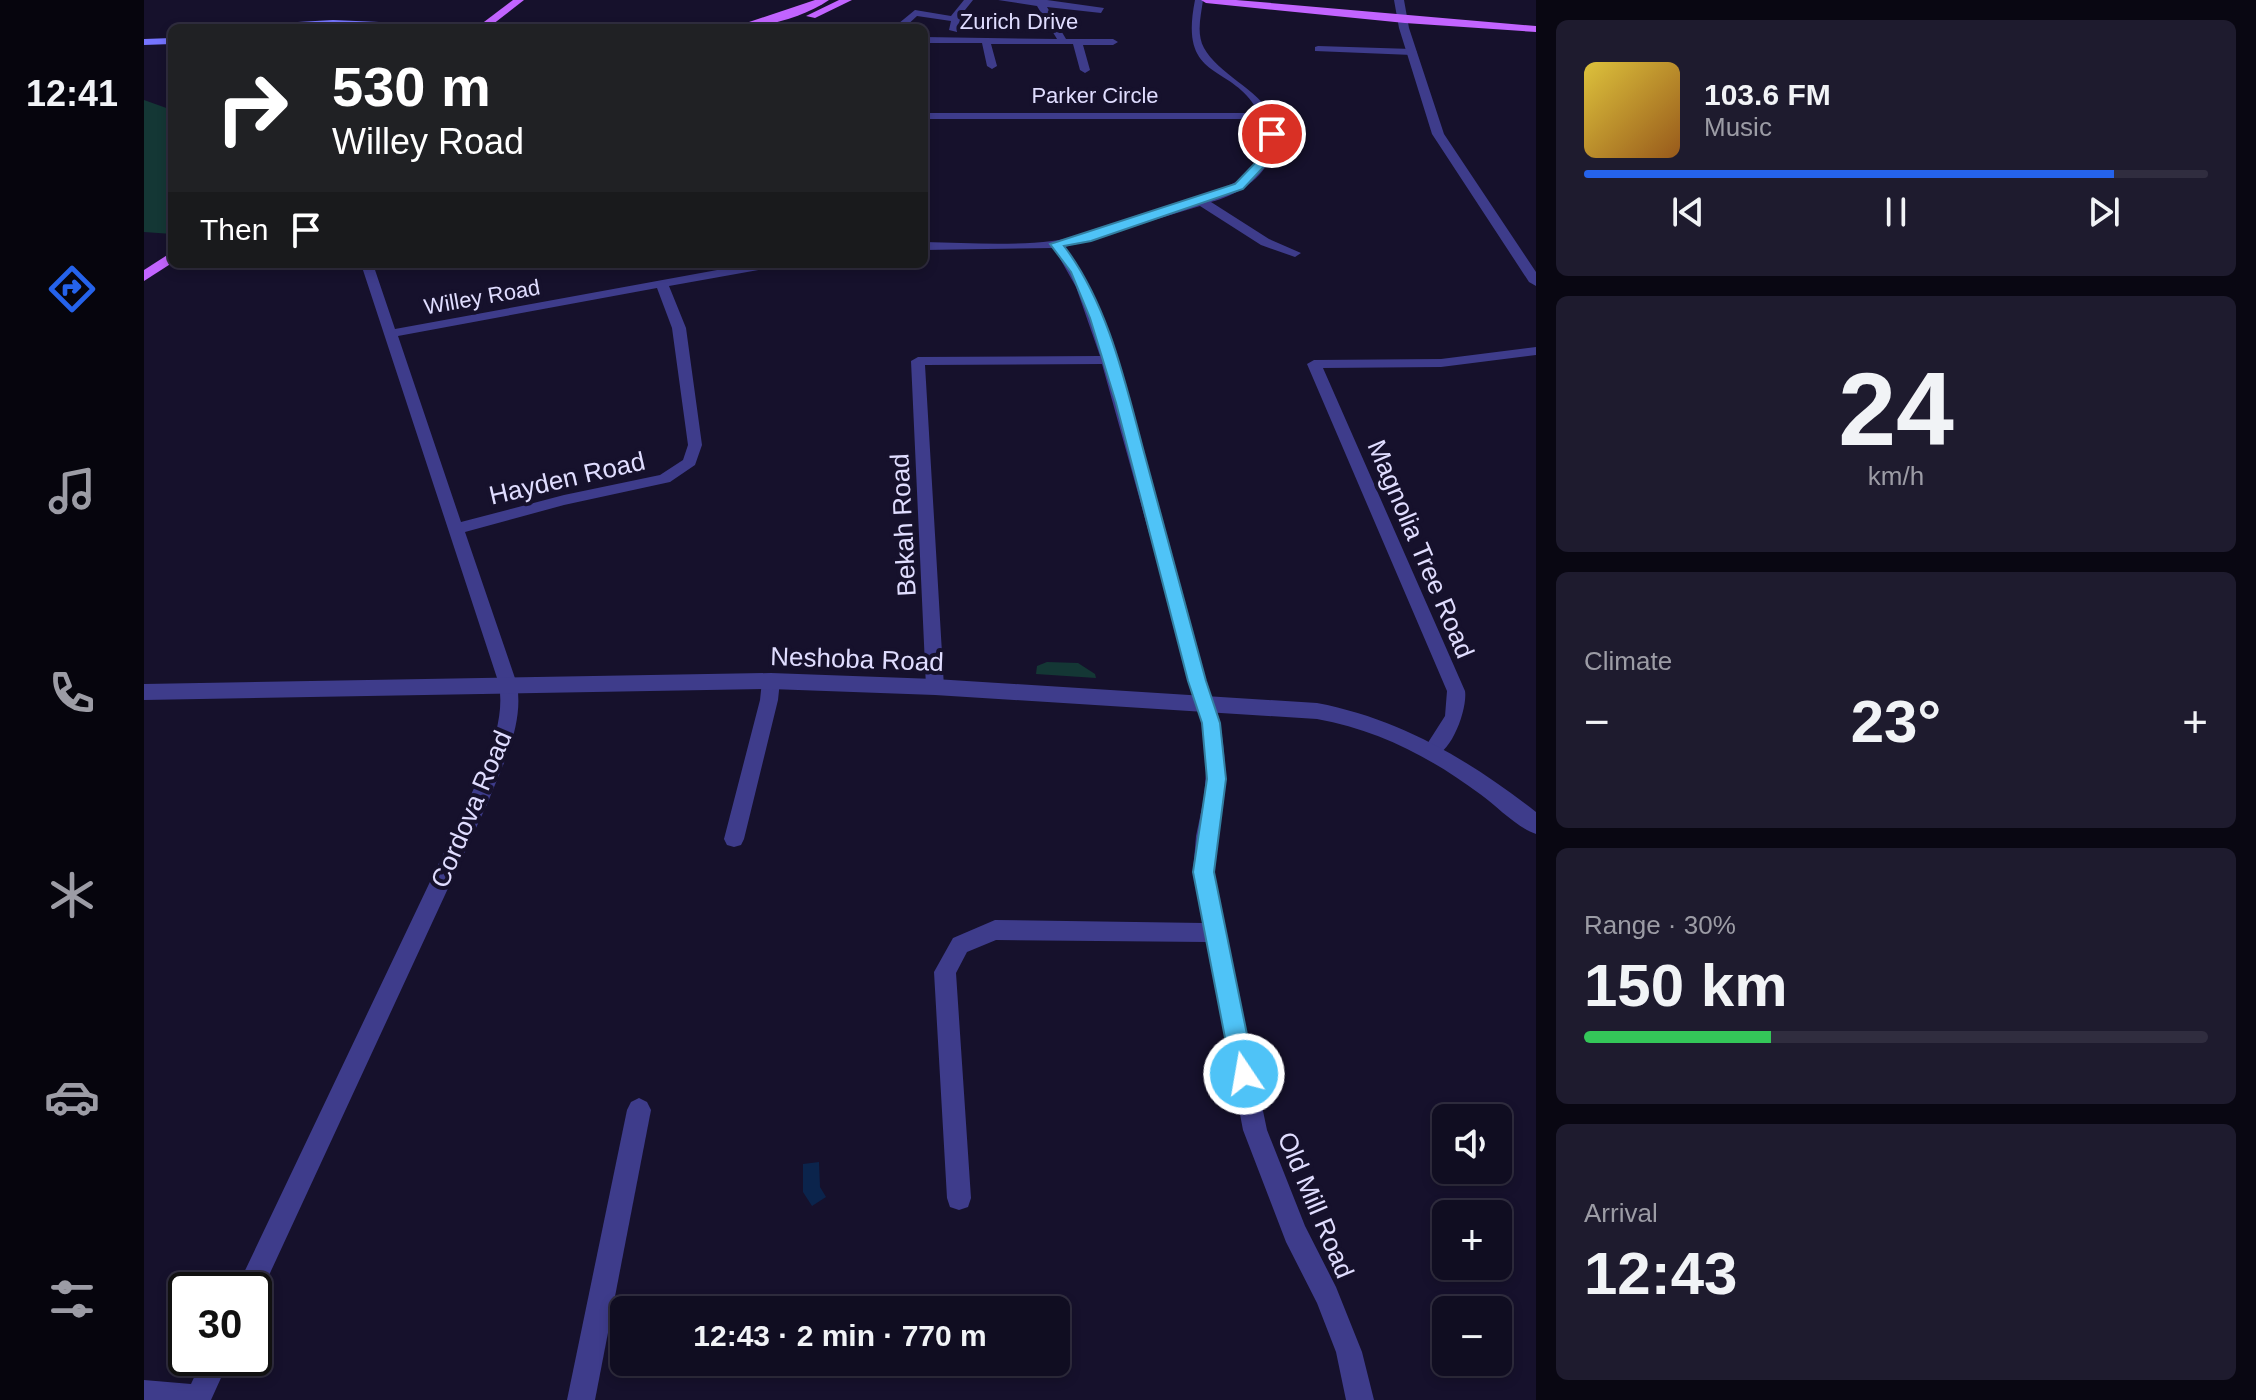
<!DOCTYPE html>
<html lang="en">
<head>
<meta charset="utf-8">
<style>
	:root { --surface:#100d21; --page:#1e1b2e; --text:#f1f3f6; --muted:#9c9ca5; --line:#302d3f; --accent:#2563eb }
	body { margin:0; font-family:Arial,sans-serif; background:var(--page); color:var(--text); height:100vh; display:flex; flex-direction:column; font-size:30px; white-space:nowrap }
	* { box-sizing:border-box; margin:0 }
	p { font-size:26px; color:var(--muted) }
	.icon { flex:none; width:44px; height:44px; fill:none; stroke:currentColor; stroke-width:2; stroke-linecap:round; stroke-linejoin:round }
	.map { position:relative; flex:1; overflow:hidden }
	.panel { display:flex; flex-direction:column; gap:20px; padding:20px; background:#090712; width:720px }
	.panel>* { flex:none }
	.guide { position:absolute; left:24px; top:24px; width:760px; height:244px; border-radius:12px; box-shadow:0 4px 12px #0003,0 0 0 2px var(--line); background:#202124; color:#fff; overflow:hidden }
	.controls { position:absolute; left:1288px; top:1104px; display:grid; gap:16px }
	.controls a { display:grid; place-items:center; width:80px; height:80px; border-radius:12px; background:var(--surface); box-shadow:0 4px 12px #0003,0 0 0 2px var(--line); font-size:40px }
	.speed { position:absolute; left:24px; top:1272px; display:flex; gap:16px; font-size:40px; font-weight:700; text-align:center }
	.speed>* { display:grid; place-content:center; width:104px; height:104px; border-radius:50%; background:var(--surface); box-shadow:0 4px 12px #0003,0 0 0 2px var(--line); line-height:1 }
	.speed .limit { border:4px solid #111; border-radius:12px; background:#fff; color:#111 }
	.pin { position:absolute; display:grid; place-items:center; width:68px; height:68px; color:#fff; margin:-34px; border:4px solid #fff; border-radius:50%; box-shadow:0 2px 8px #0007 }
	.me { position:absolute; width:88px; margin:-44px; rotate:348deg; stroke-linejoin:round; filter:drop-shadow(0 0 6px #0008) }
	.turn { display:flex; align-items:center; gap:28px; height:168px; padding:0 32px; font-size:36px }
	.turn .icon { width:104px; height:104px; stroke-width:2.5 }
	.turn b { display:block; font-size:56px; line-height:68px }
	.then { display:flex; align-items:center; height:76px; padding:0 32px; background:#0003; gap:16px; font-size:30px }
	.big { font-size:60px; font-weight:600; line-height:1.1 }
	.panel .card { flex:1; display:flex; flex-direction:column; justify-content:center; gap:12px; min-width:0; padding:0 28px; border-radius:12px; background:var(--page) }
	.panel .dial { align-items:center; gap:0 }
	.dial b { font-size:104px; line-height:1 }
	.song { display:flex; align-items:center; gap:24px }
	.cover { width:96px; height:96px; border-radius:12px; background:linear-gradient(135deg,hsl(50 70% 55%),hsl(30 70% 35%)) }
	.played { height:8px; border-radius:4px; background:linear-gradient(90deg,var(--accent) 85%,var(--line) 85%) }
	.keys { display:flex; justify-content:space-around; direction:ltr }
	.heat { display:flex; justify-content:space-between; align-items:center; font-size:44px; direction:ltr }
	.charge { height:12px; border-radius:6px; background:linear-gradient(90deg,#34c759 30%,var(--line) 0) }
	.trip { position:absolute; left:466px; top:1296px; width:460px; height:80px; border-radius:12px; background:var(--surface); box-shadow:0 4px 12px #0003,0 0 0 2px var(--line); font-weight:600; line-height:80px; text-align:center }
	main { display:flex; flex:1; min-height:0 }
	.tab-bar { display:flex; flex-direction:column; width:144px; justify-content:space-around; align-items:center; background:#06050d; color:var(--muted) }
	.tab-bar .icon { width:56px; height:56px }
	.tab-bar .current { color:var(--accent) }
	.tab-bar b { font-size:36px; color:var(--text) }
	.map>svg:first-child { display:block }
	.green { fill:#143735 }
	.water { fill:#0b244c }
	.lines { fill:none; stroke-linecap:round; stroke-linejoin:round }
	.minor { fill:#3e3c8b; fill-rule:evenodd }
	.tertiary { fill:#3e3c8b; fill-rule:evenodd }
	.secondary { fill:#7574ff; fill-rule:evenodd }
	.primary { fill:#c264ff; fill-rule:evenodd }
	.route { fill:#4fc3f7; stroke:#337fa1; stroke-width:2 }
	.labels { text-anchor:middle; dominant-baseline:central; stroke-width:8; stroke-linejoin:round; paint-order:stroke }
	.far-street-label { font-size:22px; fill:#e0ddff; stroke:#16112c }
	.street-label { font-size:26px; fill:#e0ddff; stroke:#16112c }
</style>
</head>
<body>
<main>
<nav class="tab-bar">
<b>12:41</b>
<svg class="icon current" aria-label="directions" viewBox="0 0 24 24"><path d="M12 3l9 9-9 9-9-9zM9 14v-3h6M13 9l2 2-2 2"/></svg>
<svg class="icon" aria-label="music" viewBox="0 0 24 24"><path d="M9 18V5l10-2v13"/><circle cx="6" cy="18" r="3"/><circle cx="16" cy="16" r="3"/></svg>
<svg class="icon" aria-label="phone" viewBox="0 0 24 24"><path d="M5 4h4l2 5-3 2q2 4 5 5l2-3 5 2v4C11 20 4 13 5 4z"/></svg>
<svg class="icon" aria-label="climate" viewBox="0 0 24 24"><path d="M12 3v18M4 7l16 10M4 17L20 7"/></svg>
<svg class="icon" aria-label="car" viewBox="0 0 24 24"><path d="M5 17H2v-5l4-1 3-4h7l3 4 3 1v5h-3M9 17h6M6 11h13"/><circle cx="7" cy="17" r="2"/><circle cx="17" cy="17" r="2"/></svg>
<svg class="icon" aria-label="filters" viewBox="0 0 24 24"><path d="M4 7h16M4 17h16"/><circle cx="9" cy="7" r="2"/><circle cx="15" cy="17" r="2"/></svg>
</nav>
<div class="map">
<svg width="1392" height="1400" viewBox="0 0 1392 1400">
	<rect width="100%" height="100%" fill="#16112c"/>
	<g class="green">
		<polygon points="0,100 28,110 28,234 0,232"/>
		<polygon points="903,662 934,663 951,674 952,678 892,674 893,666"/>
	</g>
	<polygon class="water" points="675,1162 676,1187 682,1197 668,1206 659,1192 659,1164"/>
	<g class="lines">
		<g class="minor">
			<polygon points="820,0 829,0 817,15 813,32 805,30 807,21 773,16 760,28 749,28 771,10 807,16"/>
			<polygon points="854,0 903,0 960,8 957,13 903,7 922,39 969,39 974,42 969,45 939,45 946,70 941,73 936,70 929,44 847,44 853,66 848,69 843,66 838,43 780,43 780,37 913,39 893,6"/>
			<path d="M1051,0h8c-2,16 -7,33 1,48 20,37 97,55 66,112 -13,23 -34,35 -59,42l58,37 32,14 -6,4 -34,-12 -61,-39 -135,41c31,44 44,95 60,146 35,109 58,222 95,330 4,25 7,49 4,75 -3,25 -9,49 -11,74l54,258 38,96 31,61 26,65 12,48h-28l-10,-48 -19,-49 -31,-61 -43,-112 -36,-188 -211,-2 -29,12 -11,21 15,225 -3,9 -9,3 -9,-3 -3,-9 -13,-226 19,-34 42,-18 208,3 -10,-51 3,-36 8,-38 3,-39 -5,-36 -100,-359 -177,1 19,322 -3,5h-12l-3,-5 -15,-326 7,-4 182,-1 -24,-69 -22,-39 -130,2v-8c43,1 86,4 128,-1 37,-4 72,-18 106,-30 37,-13 131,-31 104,-92h-338v-6h335c-27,-52 -81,-29 -64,-113z"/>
			<polygon points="1174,46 1268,49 1273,52 1268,55 1171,51 1171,47"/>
			<path d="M217,264h12l22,65 355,-65h26l-6,4 -101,18 17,42 16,117 -7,20 -25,17 -106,23 -99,27 52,152c7,41 -14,80 -29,118l-230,497 -4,2v-11h-18l4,-9 228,-479c16,-38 38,-76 31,-118zM513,288l15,40 16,117 -5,15 -23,15 -96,20 -103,27 -63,-186z"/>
			<path d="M1392,347v8l-95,12 -118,1 142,323c3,19 -17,74 -41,66l-2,-5 23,-36 2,-25 -140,-327 7,-4 127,-1z"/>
			<polygon points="627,674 636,681 634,700 600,839 597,845 590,847 583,845 580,839 616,700 618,681"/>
			<polygon points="495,1098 503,1102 507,1110 451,1400 423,1400 483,1110 487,1102"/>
			<polygon points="59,1358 86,1358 67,1400 0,1400 0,1380 47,1384"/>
		</g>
		<g class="tertiary">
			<polygon points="1250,0 1260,0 1265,28 1300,134 1392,272 1392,286 1385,282 1288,134 1255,28"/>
			<path d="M627,673l164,6 382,24c84,16 152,57 219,109v22c-20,-7 -38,-27 -56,-40 -50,-37 -102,-64 -163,-75l-382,-24 -164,-6 -627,11v-16z"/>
		</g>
		<g class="secondary">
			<polygon points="189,20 304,25 309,28 95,28 100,25"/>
			<polygon points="28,38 28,44 0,45 0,39"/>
		</g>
		<g class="primary">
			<polygon points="369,0 380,0 344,28 332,28"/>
			<path d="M671,0h14c-26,18 -67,28 -98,28z"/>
			<polygon points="695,0 708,0 671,18 662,16"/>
			<polygon points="1057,0 1092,0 1392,26 1392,32 1261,23 1062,3"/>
			<polygon points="28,252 28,263 0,281 0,270"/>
		</g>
	</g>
	<path class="route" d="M1124,132l9,2 -6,25 -28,30 -152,52 -27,5c45,59 62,140 81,210 20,75 40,150 61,225l14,42 6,56 -12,93 41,202 -3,8 -8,3 -9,-3 -3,-8 -39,-202 14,-93 -5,-56 -14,-42 -72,-278 -26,-85 -19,-46 -21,-28 185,-60 25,-26z"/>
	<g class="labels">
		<g class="far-street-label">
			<text x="875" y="21">Zurich Drive</text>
			<text x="951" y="95">Parker Circle</text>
			<text transform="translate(338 297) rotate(-10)">Willey Road</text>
		</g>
		<g class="street-label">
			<text transform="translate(423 478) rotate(-13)">Hayden Road</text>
			<text transform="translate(759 525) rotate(-93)">Bekah Road</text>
			<text transform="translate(1277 549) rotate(67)">Magnolia Tree Road</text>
			<text transform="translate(713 659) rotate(2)">Neshoba Road</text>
			<text transform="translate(327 809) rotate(-67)">Cordova Road</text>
			<text transform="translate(1172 1205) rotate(67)">Old Mill Road</text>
		</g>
	</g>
</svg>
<div class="controls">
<a><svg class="icon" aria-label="sound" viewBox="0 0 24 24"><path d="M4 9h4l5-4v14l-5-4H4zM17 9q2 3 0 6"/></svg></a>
<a>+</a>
<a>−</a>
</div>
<div class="speed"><div class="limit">30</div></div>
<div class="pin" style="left:1128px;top:134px;background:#d93025"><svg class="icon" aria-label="arrive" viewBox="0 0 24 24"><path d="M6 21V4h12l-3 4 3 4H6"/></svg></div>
<svg class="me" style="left:1100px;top:1074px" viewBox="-20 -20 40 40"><circle r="17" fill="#4fc3f7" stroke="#fff" stroke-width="3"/><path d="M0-11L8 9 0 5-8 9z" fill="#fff"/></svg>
<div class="trip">12:43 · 2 min · 770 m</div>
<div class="guide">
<div class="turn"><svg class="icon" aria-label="right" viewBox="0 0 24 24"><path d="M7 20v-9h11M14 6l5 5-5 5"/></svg><div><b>530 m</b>Willey Road</div></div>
<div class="then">Then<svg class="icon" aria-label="arrive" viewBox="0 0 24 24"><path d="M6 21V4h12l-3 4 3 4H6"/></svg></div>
</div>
</div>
<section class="panel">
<div class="card">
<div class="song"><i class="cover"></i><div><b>103.6 FM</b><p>Music</p></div></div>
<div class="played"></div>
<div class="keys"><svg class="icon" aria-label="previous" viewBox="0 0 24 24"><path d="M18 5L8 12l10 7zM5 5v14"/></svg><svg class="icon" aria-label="pause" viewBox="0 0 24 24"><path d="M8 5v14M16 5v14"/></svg><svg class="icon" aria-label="next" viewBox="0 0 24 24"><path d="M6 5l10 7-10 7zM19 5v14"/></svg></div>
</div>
<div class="card dial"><b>24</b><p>km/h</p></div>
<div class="card"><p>Climate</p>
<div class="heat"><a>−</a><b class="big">23°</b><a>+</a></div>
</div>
<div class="card"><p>Range · 30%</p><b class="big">150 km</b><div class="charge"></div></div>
<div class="card"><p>Arrival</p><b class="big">12:43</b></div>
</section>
</main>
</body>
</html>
